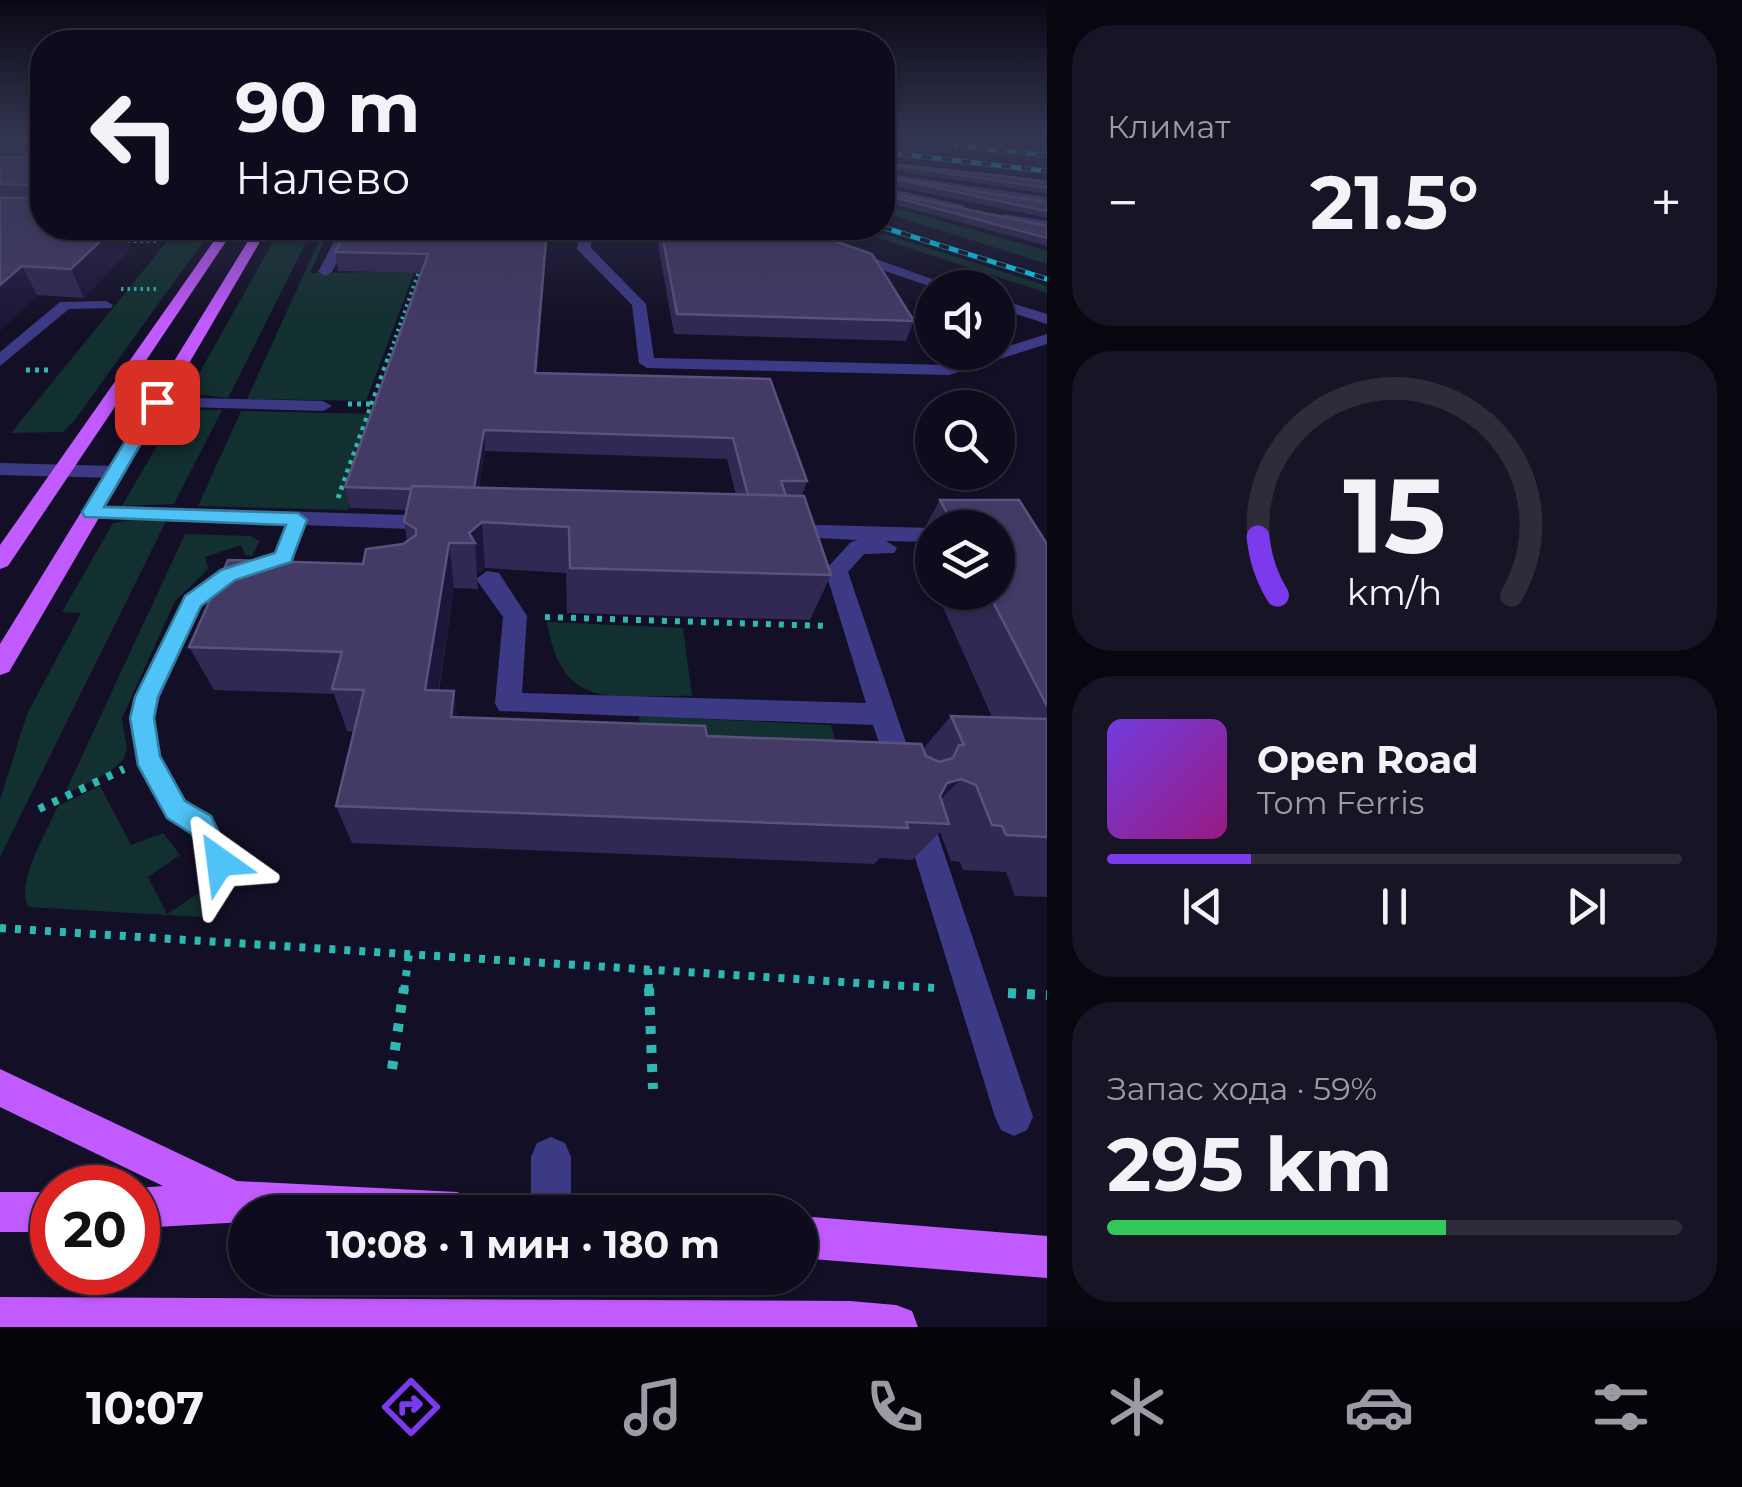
<!DOCTYPE html>
<html lang="ru">
<head>
<meta charset="utf-8">
<style>
	:root { --surface:#0e0b1c; --page:#171425; --text:#f1f3f6; --muted:#9b9ba3; --line:#2e2b3b; --accent:#7c3aed }
	body { margin:0; font-family:Montserrat,sans-serif; background:var(--page); color:var(--text); height:100vh; display:flex; flex-direction:column; font-size:38px; white-space:nowrap }
	* { box-sizing:border-box; margin:0 }
	p { font-size:32px; color:var(--muted) }
	.icon { flex:none; width:55px; height:55px; fill:none; stroke:currentColor; stroke-width:2; stroke-linecap:round; stroke-linejoin:round }
	.map { position:relative; flex:1; overflow:hidden }
	.details { display:flex; flex-direction:column; gap:25px; padding:25px; background:#08060f; width:695px }
	.details>* { flex:none }
	.guide { position:absolute; left:30px; top:30px; width:865px; height:210px; border-radius:40px; box-shadow:0 2px 8px #0004,0 0 0 2px var(--line); background:#0e0b1c; color:var(--text); overflow:hidden }
	.tools { position:absolute; left:915px; top:270px; display:grid; gap:20px }
	.tools a { display:grid; place-items:center; width:100px; height:100px; border-radius:50%; background:var(--surface); box-shadow:0 2px 8px #0004,0 0 0 2px var(--line); font-size:50px }
	.speed { position:absolute; left:30px; top:1165px; display:flex; gap:20px; font-size:50px; font-weight:700; text-align:center }
	.speed>* { display:grid; place-content:center; width:130px; height:130px; border-radius:50%; background:var(--surface); box-shadow:0 2px 8px #0004,0 0 0 2px var(--line); line-height:1 }
	.speed .limit { border:15px solid #d22; background:#fff; color:#111 }
	.pin { position:absolute; display:grid; place-items:center; width:85px; height:85px; color:#fff; margin:-42px; border-radius:20px; box-shadow:0 5px 15px #0006 }
	.me { position:absolute; width:110px; margin:-55px; rotate:329deg; stroke-linejoin:round; filter:drop-shadow(0 0 8px #0008) }
	.turn { display:flex; align-items:center; gap:35px; height:210px; padding:0 40px; font-size:45px }
	.turn .icon { width:130px; height:130px; stroke-width:2.5 }
	.turn b { display:block; font-size:70px; line-height:85px }
	.big { font-size:75px; font-weight:700; line-height:1.1 }
	.details .card { flex:1; display:flex; flex-direction:column; justify-content:center; gap:15px; min-width:0; padding:0 35px; border-radius:40px; background:var(--page) }
	.details .dial { align-items:center; gap:0 }
	.dial svg { height:260px; overflow:visible; fill:none; stroke:var(--line); stroke-width:7; stroke-linecap:round; text-anchor:middle }
	.dial text { fill:var(--text); stroke:none }
	.song { display:flex; align-items:center; gap:30px }
	.cover { width:120px; height:120px; border-radius:15px; background:linear-gradient(135deg,hsl(260 70% 55%),hsl(310 70% 35%)) }
	.played { height:10px; border-radius:5px; background:linear-gradient(90deg,var(--accent) 25%,var(--line) 25%) }
	.keys { display:flex; justify-content:space-around; direction:ltr }
	.heat { display:flex; justify-content:space-between; align-items:center; font-size:55px; direction:ltr }
	.charge { height:15px; border-radius:8px; background:linear-gradient(90deg,#34c759 59%,var(--line) 0) }
	.trip { position:absolute; left:228px; top:1195px; width:590px; height:100px; border-radius:50px; background:var(--surface); box-shadow:0 2px 8px #0004,0 0 0 2px var(--line); font-weight:700; line-height:100px; text-align:center }
	.tabs { display:flex; height:160px; justify-content:space-around; align-items:center; background:#06040b; color:var(--muted) }
	.tabs .icon { width:70px; height:70px }
	.tabs .selected { color:var(--accent) }
	.tabs b { font-size:45px; color:var(--text) }
	main { display:flex; flex:1; min-height:0 }
	.map>svg:first-child { display:block }
	.green { fill:#12302f }
	.lines { fill:none; stroke-linecap:round; stroke-linejoin:round }
	.path-far5 { stroke:#2fb8b0; stroke-width:2.5; stroke-dasharray:2.5 4; stroke-linecap:butt }
	.path-far4 { stroke:#2fb8b0; stroke-width:4; stroke-dasharray:2.5 4; stroke-linecap:butt }
	.path-far3 { stroke:#2fb8b0; stroke-width:5; stroke-dasharray:4 5; stroke-linecap:butt }
	.path-far2 { stroke:#2fb8b0; stroke-width:6; stroke-dasharray:5 8; stroke-linecap:butt }
	.path-far1 { stroke:#2fb8b0; stroke-width:8; stroke-dasharray:6 9; stroke-linecap:butt }
	.path { stroke:#2fb8b0; stroke-width:10; stroke-dasharray:8 11; stroke-linecap:butt }
	.minor { fill:#3d3a85; fill-rule:evenodd }
	.major { fill:#c25bff; fill-rule:evenodd }
	.rail-casing { stroke:#00e5ff; stroke-width:5 }
	.rail { stroke:#130f26; stroke-width:4; stroke-dasharray:10; stroke-linecap:butt }
	.wall { fill:#312854; fill-rule:evenodd }
	.shaded-wall { fill:#1d163a }
	.building { fill:#433a66; stroke:#5a527e; stroke-width:2.5 }
	.route { fill:#4fc3f7; stroke:#337fa1; stroke-width:2.5 }
</style>
</head>
<body>
<main>
<div class="map">
<svg width="1047" height="1327" viewBox="0 0 1047 1327">
	<rect width="100%" height="100%" fill="#130f26"/>
	<g class="green">
		<polygon points="883,204 1047,251 1047,264 883,212"/>
		<polygon points="178,228 213,228 74,421 63,432 11,433"/>
		<polygon points="431,228 366,401 247,399 323,232 328,232 310,273 383,272 398,237"/>
		<polygon points="288,231 311,232 228,398 188,393 277,235"/>
		<polygon points="884,234 1047,286 1047,293 875,237"/>
		<polygon points="201,410 222,410 174,504 122,506 172,420"/>
		<polygon points="241,411 379,414 348,510 198,506"/>
		<polygon points="134,520 166,521 0,857 0,800 27,714 81,613 62,612 113,523"/>
		<polygon points="185,534 250,536 260,541 252,556 245,555 241,545 205,557 208,569 175,601 122,718 127,749 123,760 111,771 64,795"/>
		<path d="M547,622l136,6 9,68c-75,-2 -130,19 -145,-74z"/>
		<polygon points="639,716 831,725 838,750 641,741"/>
		<path d="M100,786l31,59 32,-12 17,22 -32,22 19,37 35,-23 15,27 -188,-11c-15,-22 19,-77 29,-101z"/>
	</g>
	<g class="lines">
		<g class="path-far5">
			<polyline points="142,228 171,228"/>
			<polyline points="816,228 834,234"/>
		</g>
		<g class="path-far4">
			<polyline points="121,241 160,241"/>
			<polyline points="121,289 158,289"/>
			<polyline points="387,362 421,266"/>
		</g>
		<g class="path-far3">
			<polyline points="26,370 52,370"/>
			<polyline points="348,404 372,404"/>
			<polyline points="338,498 388,359"/>
		</g>
		<polyline class="path-far2" points="545,617 827,626"/>
		<g class="path-far1">
			<polyline points="39,809 124,769"/>
			<polyline points="0,928 936,988"/>
			<polyline points="648,969 649,991"/>
			<polyline points="404,991 409,953"/>
		</g>
		<g class="path">
			<polyline points="649,988 653,1089"/>
			<polyline points="1008,993 1047,995"/>
			<polyline points="392,1069 404,988"/>
		</g>
		<g class="minor">
			<polygon points="0,138 26,138 27,140 0,142"/>
			<polygon points="42,144 42,151 23,165 15,165 15,161"/>
			<polygon points="897,175 1047,197 1047,205 893,180"/>
			<polygon points="882,187 963,205 965,208 959,212 882,194"/>
			<polygon points="1003,214 1047,221 1047,229 999,221"/>
			<polygon points="290,228 380,228 352,232 332,272 325,276 318,272 339,232 296,232"/>
			<polygon points="579,228 591,228 591,248 646,304 654,358 948,365 1047,334 1047,344 949,375 647,368 639,363 632,305 577,249"/>
			<polygon points="841,250 851,250 957,288 935,288 841,256"/>
			<polygon points="998,299 1047,314 1047,324 998,308"/>
			<polygon points="106,301 113,305 111,308 69,309 0,366 0,352 60,302"/>
			<polygon points="157,397 323,401 332,406 323,411 151,406 148,402"/>
			<polygon points="0,463 116,466 126,472 116,478 0,475"/>
			<polygon points="92,505 438,516 448,523 438,530 85,517 82,512 85,507"/>
			<polygon points="783,524 932,528 932,542 886,541 897,548 894,553 864,554 848,572 917,775 913,784 903,787 893,784 873,725 499,711 495,703 503,617 476,579 487,571 499,573 527,616 522,693 866,703 825,570 851,542 858,540 776,536 772,531"/>
			<polygon points="284,550 295,557 292,562 236,581 202,606 160,697 155,718 161,756 186,800 211,815 234,862 230,872 219,877 208,872 191,835 166,818 137,766 129,718 134,697 185,595 220,569"/>
			<polygon points="923,821 934,825 938,835 1033,1117 1027,1130 1014,1136 1001,1130 995,1117 908,835 912,825"/>
			<polygon points="551,1137 565,1143 571,1157 571,1212 531,1212 531,1157 537,1143"/>
		</g>
		<g class="major">
			<polygon points="223,228 235,228 8,566 0,569 0,545"/>
			<polygon points="256,228 268,228 9,672 0,675 0,644"/>
			<polygon points="0,1069 237,1181 457,1192 471,1198 477,1212 245,1212 245,1222 138,1228 138,1188 163,1186 0,1107"/>
			<rect x="0" y="1192" width="52" height="40"/>
			<polygon points="800,1216 1047,1236 1047,1278 800,1258"/>
			<polygon points="0,1297 850,1301 896,1305 912,1311 918,1327 0,1327"/>
		</g>
		<defs>
			<g id="rail">
				<polyline points="957,146 1047,155"/>
				<polyline points="882,152 1047,171"/>
				<polyline points="882,227 1047,279"/>
			</g>
		</defs>
		<use href="#rail" class="rail-casing"/>
		<use href="#rail" class="rail"/>
	</g>
	<g class="wall">
		<polygon points="0,157 131,248 84,298 37,295 0,330"/>
		<polygon points="882,163 1047,182 1047,194 898,171 893,176 894,178 1047,202 1047,218 882,184"/>
		<polygon points="882,189 883,192 1047,226 1047,246 882,201"/>
		<path d="M348,228h200l-11,145 233,6 37,102 -5,15 29,79 -21,45 -243,-7 -1,-40 -81,-5 -8,6 1,15 -24,-1 -15,103h15l3,26 250,19 216,13 28,-33 41,1 -56,-125h62v-64h-66v57l-17,-40 25,-45 107,44v353l-32,-1 -9,-24 -43,-2 -3,-8 -9,-1 -11,-29 -28,28 -32,-2 -6,6 -522,-21 -16,-37 18,-74 -7,-1 -13,-37 -120,-4 -25,-43 218,-106 -3,-19 3,-12 -57,-2 -5,-21 76,-214 -83,-2 -3,-19zM485,451l242,8 9,36 -257,-7z"/>
		<polygon points="655,228 797,228 914,321 906,341 674,334"/>
	</g>
	<g class="shaded-wall">
		<polygon points="114,228 123,228 131,248 84,298 71,269"/>
		<polygon points="547,228 548,228 535,393 535,373"/>
		<polygon points="22,266 37,295 0,330 0,285"/>
		<polygon points="484,430 485,451 475,512 474,491"/>
		<polygon points="482,522 485,568 477,574 475,543 469,533"/>
		<polygon points="449,543 454,588 432,732 425,690"/>
		<polygon points="454,691 459,733 451,717"/>
		<polygon points="961,779 924,817 947,783"/>
	</g>
	<g class="building">
		<polygon points="0,157 42,158 42,228 114,228 71,269 22,266 0,285 0,198 29,198 33,195 33,185 0,184"/>
		<polygon points="882,163 1002,176 1047,182 1047,188 900,166 891,174 894,178 1047,202 1047,211 885,177 882,179"/>
		<polygon points="882,189 883,192 1047,226 1047,238 882,194"/>
		<polygon points="348,228 547,228 535,373 770,379 807,481 781,481 786,496 748,495 733,438 484,430 474,488 412,486 411,489 345,487 428,254 335,252"/>
		<polygon points="661,228 797,228 872,254 914,321 677,314"/>
		<polygon points="412,486 804,496 831,575 570,568 569,527 482,522 469,533 475,543 449,543 425,690 454,691 451,717 705,726 707,736 921,744 926,756 939,762 953,758 959,745 964,745 951,716 1047,719 1047,837 1006,835 1002,826 992,825 976,785 961,779 947,783 940,796 949,824 906,822 908,828 336,806 364,690 332,689 342,652 189,647 228,560 363,564 366,549 403,544 416,535 416,529 404,522"/>
		<polygon points="940,500 1019,500 1047,544 1047,706 988,592 998,592 998,528 955,528"/>
	</g>
	<linearGradient id="sky" x2="0" y2="1"><stop stop-color="#0a0815"/><stop offset="0.43" stop-color="#333752"/><stop offset="1" stop-color="#333752" stop-opacity="0"/></linearGradient>
	<rect width="1047" height="324" fill="url(#sky)"/>
	<polygon class="route" points="157,398 165,402 104,507 298,513 307,520 291,562 235,580 201,606 158,697 154,718 160,756 185,801 211,816 233,862 229,871 220,875 210,871 192,834 167,818 138,765 130,718 135,697 185,596 221,570 275,553 286,525 85,517 82,512 149,402"/>
</svg>
<div class="tools">
<a><svg class="icon" aria-label="sound" viewBox="0 0 24 24"><path d="M4 9h4l5-4v14l-5-4H4zM17 9q2 3 0 6"/></svg></a>
<a><svg class="icon" aria-label="search" viewBox="0 0 24 24"><circle cx="10" cy="10" r="6"/><path d="M15 15l6 6"/></svg></a>
<a><svg class="icon" aria-label="layers" viewBox="0 0 24 24"><path d="M12 4l9 5-9 5-9-5zM3 14l9 5 9-5"/></svg></a>
</div>
<div class="speed"><div class="limit">20</div></div>
<div class="pin" style="left:157px;top:402px;background:#d93025"><svg class="icon" aria-label="arrive" viewBox="0 0 24 24"><path d="M6 21V4h12l-3 4 3 4H6"/></svg></div>
<svg class="me" style="left:220px;top:862px" viewBox="-20 -20 40 40"><path d="M0-17L14 15 0 8-14 15z" fill="#4fc3f7" stroke="#fff" stroke-width="4"/></svg>
<div class="trip">10:08 · 1 мин · 180 m</div>
<div class="guide">
<div class="turn"><svg class="icon" aria-label="left" viewBox="0 0 24 24"><path d="M17 20v-9H6M10 6l-5 5 5 5"/></svg><div><b>90 m</b>Налево</div></div>
</div>
</div>
<section class="details">
<div class="card"><p>Климат</p>
<div class="heat"><a>−</a><b class="big">21.5°</b><a>+</a></div>
</div>
<div class="card dial"><svg viewBox="0 0 100 80">
<path d="M14 69A42 42 0 1 1 86 69"/>
<path d="M14 69A42 42 0 0 1 8 51" stroke="#7c3aed"/>
<text x="50" y="56" font-size="32" font-weight="700">15</text>
<text x="50" y="72" font-size="11">km/h</text>
</svg></div>
<div class="card">
<div class="song"><i class="cover"></i><div><b>Open Road</b><p>Tom Ferris</p></div></div>
<div class="played"></div>
<div class="keys"><svg class="icon" aria-label="previous" viewBox="0 0 24 24"><path d="M18 5L8 12l10 7zM5 5v14"/></svg><svg class="icon" aria-label="pause" viewBox="0 0 24 24"><path d="M8 5v14M16 5v14"/></svg><svg class="icon" aria-label="next" viewBox="0 0 24 24"><path d="M6 5l10 7-10 7zM19 5v14"/></svg></div>
</div>
<div class="card"><p>Запас хода · 59%</p><b class="big">295 km</b><div class="charge"></div></div>
</section>
</main>
<nav class="tabs">
<b>10:07</b>
<svg class="icon selected" aria-label="directions" viewBox="0 0 24 24"><path d="M12 3l9 9-9 9-9-9zM9 14v-3h6M13 9l2 2-2 2"/></svg>
<svg class="icon" aria-label="music" viewBox="0 0 24 24"><path d="M9 18V5l10-2v13"/><circle cx="6" cy="18" r="3"/><circle cx="16" cy="16" r="3"/></svg>
<svg class="icon" aria-label="phone" viewBox="0 0 24 24"><path d="M5 4h4l2 5-3 2q2 4 5 5l2-3 5 2v4C11 20 4 13 5 4z"/></svg>
<svg class="icon" aria-label="climate" viewBox="0 0 24 24"><path d="M12 3v18M4 7l16 10M4 17L20 7"/></svg>
<svg class="icon" aria-label="car" viewBox="0 0 24 24"><path d="M5 17H2v-5l4-1 3-4h7l3 4 3 1v5h-3M9 17h6M6 11h13"/><circle cx="7" cy="17" r="2"/><circle cx="17" cy="17" r="2"/></svg>
<svg class="icon" aria-label="filters" viewBox="0 0 24 24"><path d="M4 7h16M4 17h16"/><circle cx="9" cy="7" r="2"/><circle cx="15" cy="17" r="2"/></svg>
</nav>
</body>
</html>
